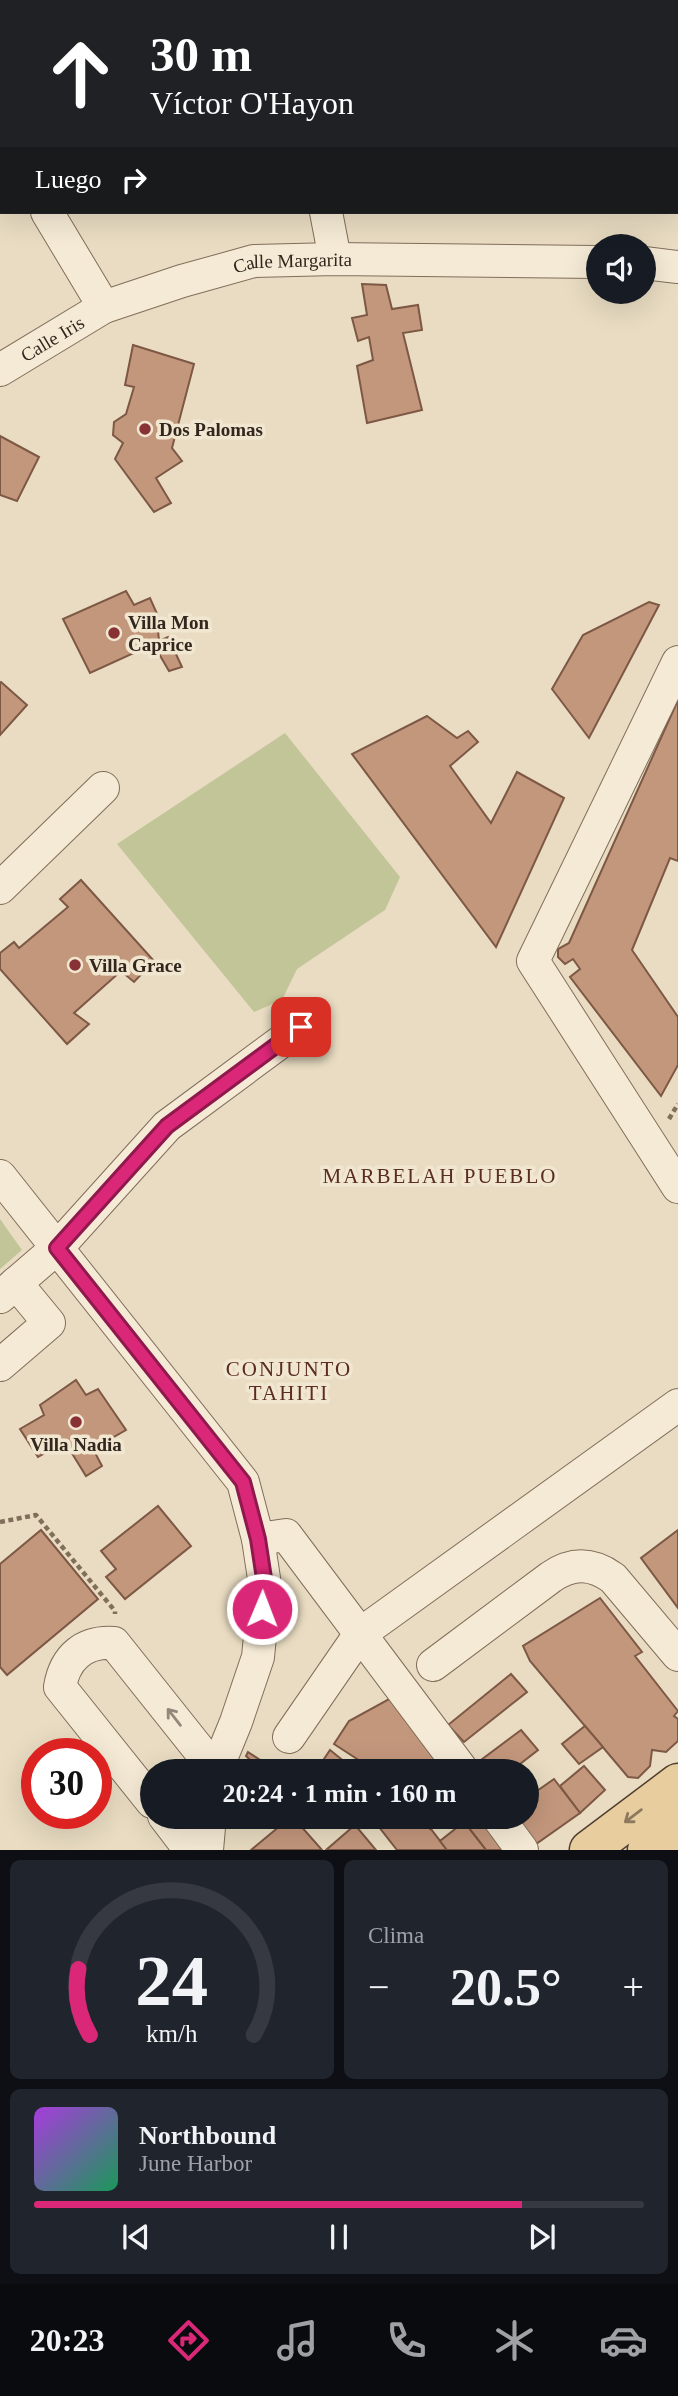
<!DOCTYPE html>
<html lang="es">
<head>
<meta charset="utf-8">
<style>
	:root { --surface:#171b24; --page:#20242c; --text:#f1f3f6; --muted:#9ea1a6; --line:#363941; --accent:#db2777 }
	body { margin:0; font-family:Georgia,serif; background:var(--page); color:var(--text); height:100vh; display:flex; flex-direction:column; font-size:26px; white-space:nowrap }
	* { box-sizing:border-box; margin:0 }
	p { font-size:23px; color:var(--muted) }
	.icon { flex:none; width:38px; height:38px; fill:none; stroke:currentColor; stroke-width:2; stroke-linecap:round; stroke-linejoin:round }
	.map { position:relative; height:1850px; overflow:hidden }
	.panel { display:flex; flex-direction:column; gap:10px; padding:10px; background:#0d0f14; flex:1 }
	.panel>* { flex:none }
	.hud { position:absolute; left:0px; top:0px; width:679px; height:214px; box-shadow:0 7px 28px #0002; background:#202124; color:#fff; overflow:hidden }
	.tools { position:absolute; left:586px; top:234px; display:grid; gap:14px }
	.tools a { display:grid; place-items:center; width:70px; height:70px; border-radius:50%; background:var(--surface); box-shadow:0 7px 28px #0002; font-size:35px }
	.speed { position:absolute; left:21px; top:1738px; display:flex; gap:14px; font-size:35px; font-weight:700; text-align:center }
	.speed>* { display:grid; place-content:center; width:91px; height:91px; border-radius:50%; background:var(--surface); box-shadow:0 7px 28px #0002; line-height:1 }
	.speed .limit { border:10px solid #d22; background:#fff; color:#111 }
	.pin { position:absolute; display:grid; place-items:center; width:60px; height:60px; color:#fff; margin:-30px; border-radius:14px; box-shadow:0 4px 10px #0006 }
	.me { position:absolute; width:77px; margin:-38px; rotate:1deg; stroke-linejoin:round; filter:drop-shadow(0 0 5px #0008) }
	.turn { display:flex; align-items:center; gap:24px; height:147px; padding:0 35px; font-size:32px }
	.turn .icon { width:91px; height:91px; stroke-width:2.5 }
	.turn b { display:block; font-size:49px; line-height:60px }
	.then { display:flex; align-items:center; height:66px; padding:0 35px; background:#0003; gap:14px; font-size:26px }
	.big { font-size:52px; font-weight:700; line-height:1.1 }
	.panel .tile { flex:1; display:flex; flex-direction:column; justify-content:center; gap:10px; min-width:0; padding:0 24px; border-radius:10px; background:var(--page) }
	.panel .dial { align-items:center; gap:0 }
	.dial svg { height:182px; overflow:visible; fill:none; stroke:var(--line); stroke-width:7; stroke-linecap:round; text-anchor:middle }
	.dial text { fill:var(--text); stroke:none }
	.song { display:flex; align-items:center; gap:21px }
	.cover { width:84px; height:84px; border-radius:10px; background:linear-gradient(135deg,hsl(280 70% 55%),hsl(150 70% 35%)) }
	.played { height:7px; border-radius:4px; background:linear-gradient(90deg,var(--accent) 80%,var(--line) 80%) }
	.keys { display:flex; justify-content:space-around; direction:ltr }
	.heat { display:flex; justify-content:space-between; align-items:center; font-size:38px; direction:ltr }
	.panel .tiles { flex:1; display:grid; gap:10px; grid-template-columns:1fr 1fr }
	.tile:last-child { grid-column:span 2 }
	.trip { position:absolute; left:140px; top:1759px; width:399px; height:70px; border-radius:35px; background:var(--surface); box-shadow:0 7px 28px #0002; font-weight:700; line-height:70px; text-align:center }
	.dock { display:flex; height:112px; justify-content:space-around; align-items:center; background:#090b0e; color:var(--muted) }
	.dock .icon { width:49px; height:49px }
	.dock .current { color:var(--accent) }
	.dock b { font-size:32px; color:var(--text) }
	.map>svg:first-child { display:block }
	.green { fill:#c2c598 }
	.building { fill:#c3977c; stroke:#7d5844; stroke-width:2 }
	.lines { fill:none; stroke-linecap:round; stroke-linejoin:round }
	.minor-casing { stroke:#816e5b; stroke-width:34 }
	.major-casing { stroke:#4f3d2f; stroke-width:41 }
	.path { stroke:#816e5b; stroke-width:4.5; stroke-dasharray:5 3.5; stroke-linecap:butt }
	.minor { stroke:#f5ead5; stroke-width:32 }
	.major { stroke:#e8ce9e; stroke-width:38 }
	.oneway { stroke:#94887a }
	.oneway2 { stroke:#8d7a5e }
	.route-casing { stroke:#8e194d; stroke-width:18 }
	.route { stroke:#db2777; stroke-width:12 }
	.poi-dot { fill:#893236; stroke:#f1e7d1; stroke-width:2.5 }
	.labels { text-anchor:middle; dominant-baseline:central; stroke-width:7; stroke-linejoin:round; paint-order:stroke }
	.street-label { font-size:19px; fill:#32271e; stroke:#f1e7d1 }
	.poi-label { font-size:19px; font-weight:bold; fill:#32271e; stroke:#f1e7d1; text-anchor:start }
	.neighbourhood-label { font-size:21px; letter-spacing:2px; fill:#5a2c22; stroke:#f1e7d1 }
</style>
</head>
<body>
<div class="map">
<svg width="678" height="1850" viewBox="0 0 678 1850">
	<rect width="100%" height="100%" fill="#e9dcc2"/>
	<g class="green">
		<polygon points="285,733 400,877 385,910 297,969 282,1000 254,1012 117,844"/>
		<polygon points="0,1219 22,1250 0,1269"/>
	</g>
	<g class="building">
		<polygon points="362,284 386,285 392,309 418,305 422,330 403,333 422,410 367,423 357,366 373,360 369,337 358,341 352,318 367,315"/>
		<polygon points="133,345 194,364 172,448 182,461 156,478 171,503 154,512 115,459 123,443 113,435 114,422 126,414 134,387 125,385"/>
		<polygon points="0,436 39,457 17,501 0,495"/>
		<polygon points="126,591 134,605 150,598 158,616 146,621 158,630 159,641 168,637 182,667 169,671 155,647 150,653 138,651 90,673 63,619"/>
		<polygon points="649,602 659,605 589,738 552,689 583,635"/>
		<polygon points="1,682 27,705 0,735 0,683"/>
		<polygon points="678,700 678,861 670,858 632,950 678,1017 678,1065 661,1096 570,977 580,969 573,959 565,964 558,957 558,949 569,943"/>
		<polygon points="427,716 457,738 468,731 478,742 450,766 491,823 517,772 564,798 496,947 352,754"/>
		<polygon points="81,880 154,961 134,982 121,971 74,1013 89,1024 67,1044 0,969 0,953 14,942 19,948 68,907 60,899"/>
		<polygon points="76,1380 86,1395 98,1389 126,1430 93,1449 102,1466 86,1476 65,1442 38,1457 20,1429 44,1415 40,1405"/>
		<polygon points="158,1506 191,1546 125,1599 106,1577 116,1569 101,1551"/>
		<polygon points="41,1530 98,1599 7,1675 0,1667 0,1564"/>
		<polygon points="678,1530 678,1608 641,1558"/>
		<polygon points="600,1598 642,1652 635,1656 678,1711 674,1716 678,1719 678,1741 666,1752 652,1750 650,1766 638,1778 628,1777 530,1661 523,1646"/>
		<polygon points="511,1674 527,1692 464,1742 448,1725"/>
		<polygon points="391,1698 450,1771 363,1771 351,1767 357,1759 334,1744 349,1721"/>
		<polygon points="585,1726 603,1747 579,1764 562,1744"/>
		<polygon points="521,1730 538,1750 511,1771 483,1771 477,1763"/>
		<polygon points="330,1750 351,1767 349,1771 316,1771"/>
		<polygon points="248,1752 277,1771 262,1771 246,1756"/>
		<polygon points="584,1766 605,1790 580,1813 560,1786"/>
		<polygon points="554,1779 580,1813 536,1844 516,1816 527,1816 527,1798"/>
		<polygon points="292,1816 322,1850 251,1850"/>
		<polygon points="374,1816 421,1816 447,1850 397,1850 372,1818"/>
		<polygon points="421,1816 446,1816 430,1829"/>
		<polygon points="460,1816 479,1816 505,1850 486,1850"/>
		<polygon points="464,1822 486,1850 447,1850 440,1841"/>
		<polygon points="355,1825 376,1850 326,1850"/>
	</g>
	<g class="lines">
		<defs>
			<g id="minor">
				<polyline points="0,131 2,134"/>
				<path id="s1" d="M47,212l57,95 78,-26 72,-20 81,-2 263,3"/>
				<polyline points="326,212 335,259"/>
				<polyline points="644,263 678,267"/>
				<path id="s2" d="M0,370l104,-63"/>
				<polyline points="678,662 533,961 678,1187"/>
				<polyline points="0,888 103,788"/>
				<polyline points="0,1176 243,1482 258,1539 265,1585 258,1657 236,1722 216,1771"/>
				<polyline points="0,1297 57,1248 167,1126 301,1027"/>
				<polyline points="0,1365 49,1323 16,1283"/>
				<polyline points="258,1539 286,1535 463,1771"/>
				<path d="M433,1665l118,-88c22,-15 41,-14 62,1l65,77"/>
				<polyline points="289,1737 360,1634 678,1405"/>
				<path d="M152,1802l-92,-115c5,-30 24,-46 54,-44l102,128"/>
				<polyline points="164,1816 190,1850"/>
				<polyline points="497,1816 522,1850"/>
				<polyline points="207,1850 210,1816"/>
			</g>
			<g id="major">
				<polyline points="589,1850 678,1783"/>
				<polyline points="647,1850 678,1826"/>
			</g>
		</defs>
		<use href="#minor" class="minor-casing"/>
		<use href="#major" class="major-casing"/>
		<g class="path">
			<polyline points="669,1119 678,1104"/>
			<polyline points="0,1522 36,1515 115,1611 115,1614"/>
		</g>
		<use href="#minor" class="minor"/>
		<use href="#major" class="major"/>
	</g>
	<defs><path id="oneway-shaft" d="M-6 0H5M1.5-3L5.5 0L1.5 3" fill="none" stroke-width="1.6" stroke-linecap="round" stroke-linejoin="round" transform="scale(1.75)"/></defs>
	<use class="oneway" href="#oneway-shaft" transform="translate(174 1717) rotate(-128)"/>
	<use class="oneway2" href="#oneway-shaft" transform="translate(633 1816) rotate(143)"/>
	<g class="lines">
		<defs>
			<polyline id="route" points="262,1609 265,1585 258,1539 243,1482 57,1248 167,1126 301,1027"/>
		</defs>
		<use href="#route" class="route-casing"/>
		<use href="#route" class="route"/>
	</g>
	<g class="poi-dot">
		<circle cx="145" cy="429" r="7"/>
		<circle cx="114" cy="633" r="7"/>
		<circle cx="75" cy="965" r="7"/>
		<circle cx="76" cy="1422" r="7"/>
	</g>
	<g class="labels">
		<g class="street-label">
			<text stroke="none"><textPath href="#s1" startOffset="306">Calle Margarita</textPath></text>
			<text stroke="none"><textPath href="#s2" startOffset="61">Calle Iris</textPath></text>
		</g>
		<g class="poi-label">
			<text x="159" y="429">Dos Palomas</text>
			<text x="128" y="622">Villa Mon<tspan x="128" dy="22">Caprice</tspan></text>
			<text x="89" y="965">Villa Grace</text>
			<text x="76" y="1444" text-anchor="middle">Villa Nadia</text>
		</g>
		<g class="neighbourhood-label">
			<text x="440" y="1176">MARBELAH PUEBLO</text>
			<text x="289" y="1369">CONJUNTO<tspan x="289" dy="24">TAHITI</tspan></text>
		</g>
	</g>
</svg>
<div class="tools">
<a><svg class="icon" aria-label="sound" viewBox="0 0 24 24"><path d="M4 9h4l5-4v14l-5-4H4zM17 9q2 3 0 6"/></svg></a>
</div>
<div class="speed"><div class="limit">30</div></div>
<div class="pin" style="left:301px;top:1027px;background:#d93025"><svg class="icon" aria-label="arrive" viewBox="0 0 24 24"><path d="M6 21V4h12l-3 4 3 4H6"/></svg></div>
<svg class="me" style="left:262px;top:1609px" viewBox="-20 -20 40 40"><circle r="17" fill="#db2777" stroke="#fff" stroke-width="3"/><path d="M0-11L8 9 0 5-8 9z" fill="#fff"/></svg>
<div class="trip">20:24 · 1 min · 160 m</div>
<div class="hud">
<div class="turn"><svg class="icon" aria-label="ahead" viewBox="0 0 24 24"><path d="M12 20V5M6 11l6-6 6 6"/></svg><div><b>30 m</b>Víctor O'Hayon</div></div>
<div class="then">Luego<svg class="icon" aria-label="right" viewBox="0 0 24 24"><path d="M7 20v-9h11M14 6l5 5-5 5"/></svg></div>
</div>
</div>
<section class="panel">
<div class="tiles">
<div class="tile dial"><svg viewBox="0 0 100 80">
<path d="M14 69A42 42 0 1 1 86 69"/>
<path d="M14 69A42 42 0 0 1 9 40" stroke="#db2777"/>
<text x="50" y="56" font-size="32" font-weight="700">24</text>
<text x="50" y="72" font-size="11">km/h</text>
</svg></div>
<div class="tile"><p>Clima</p>
<div class="heat"><a>−</a><b class="big">20.5°</b><a>+</a></div>
</div>
<div class="tile">
<div class="song"><i class="cover"></i><div><b>Northbound</b><p>June Harbor</p></div></div>
<div class="played"></div>
<div class="keys"><svg class="icon" aria-label="previous" viewBox="0 0 24 24"><path d="M18 5L8 12l10 7zM5 5v14"/></svg><svg class="icon" aria-label="pause" viewBox="0 0 24 24"><path d="M8 5v14M16 5v14"/></svg><svg class="icon" aria-label="next" viewBox="0 0 24 24"><path d="M6 5l10 7-10 7zM19 5v14"/></svg></div>
</div>
</div>
</section>
<nav class="dock">
<b>20:23</b>
<svg class="icon current" aria-label="directions" viewBox="0 0 24 24"><path d="M12 3l9 9-9 9-9-9zM9 14v-3h6M13 9l2 2-2 2"/></svg>
<svg class="icon" aria-label="music" viewBox="0 0 24 24"><path d="M9 18V5l10-2v13"/><circle cx="6" cy="18" r="3"/><circle cx="16" cy="16" r="3"/></svg>
<svg class="icon" aria-label="phone" viewBox="0 0 24 24"><path d="M5 4h4l2 5-3 2q2 4 5 5l2-3 5 2v4C11 20 4 13 5 4z"/></svg>
<svg class="icon" aria-label="climate" viewBox="0 0 24 24"><path d="M12 3v18M4 7l16 10M4 17L20 7"/></svg>
<svg class="icon" aria-label="car" viewBox="0 0 24 24"><path d="M5 17H2v-5l4-1 3-4h7l3 4 3 1v5h-3M9 17h6M6 11h13"/><circle cx="7" cy="17" r="2"/><circle cx="17" cy="17" r="2"/></svg>
</nav>
</body>
</html>
